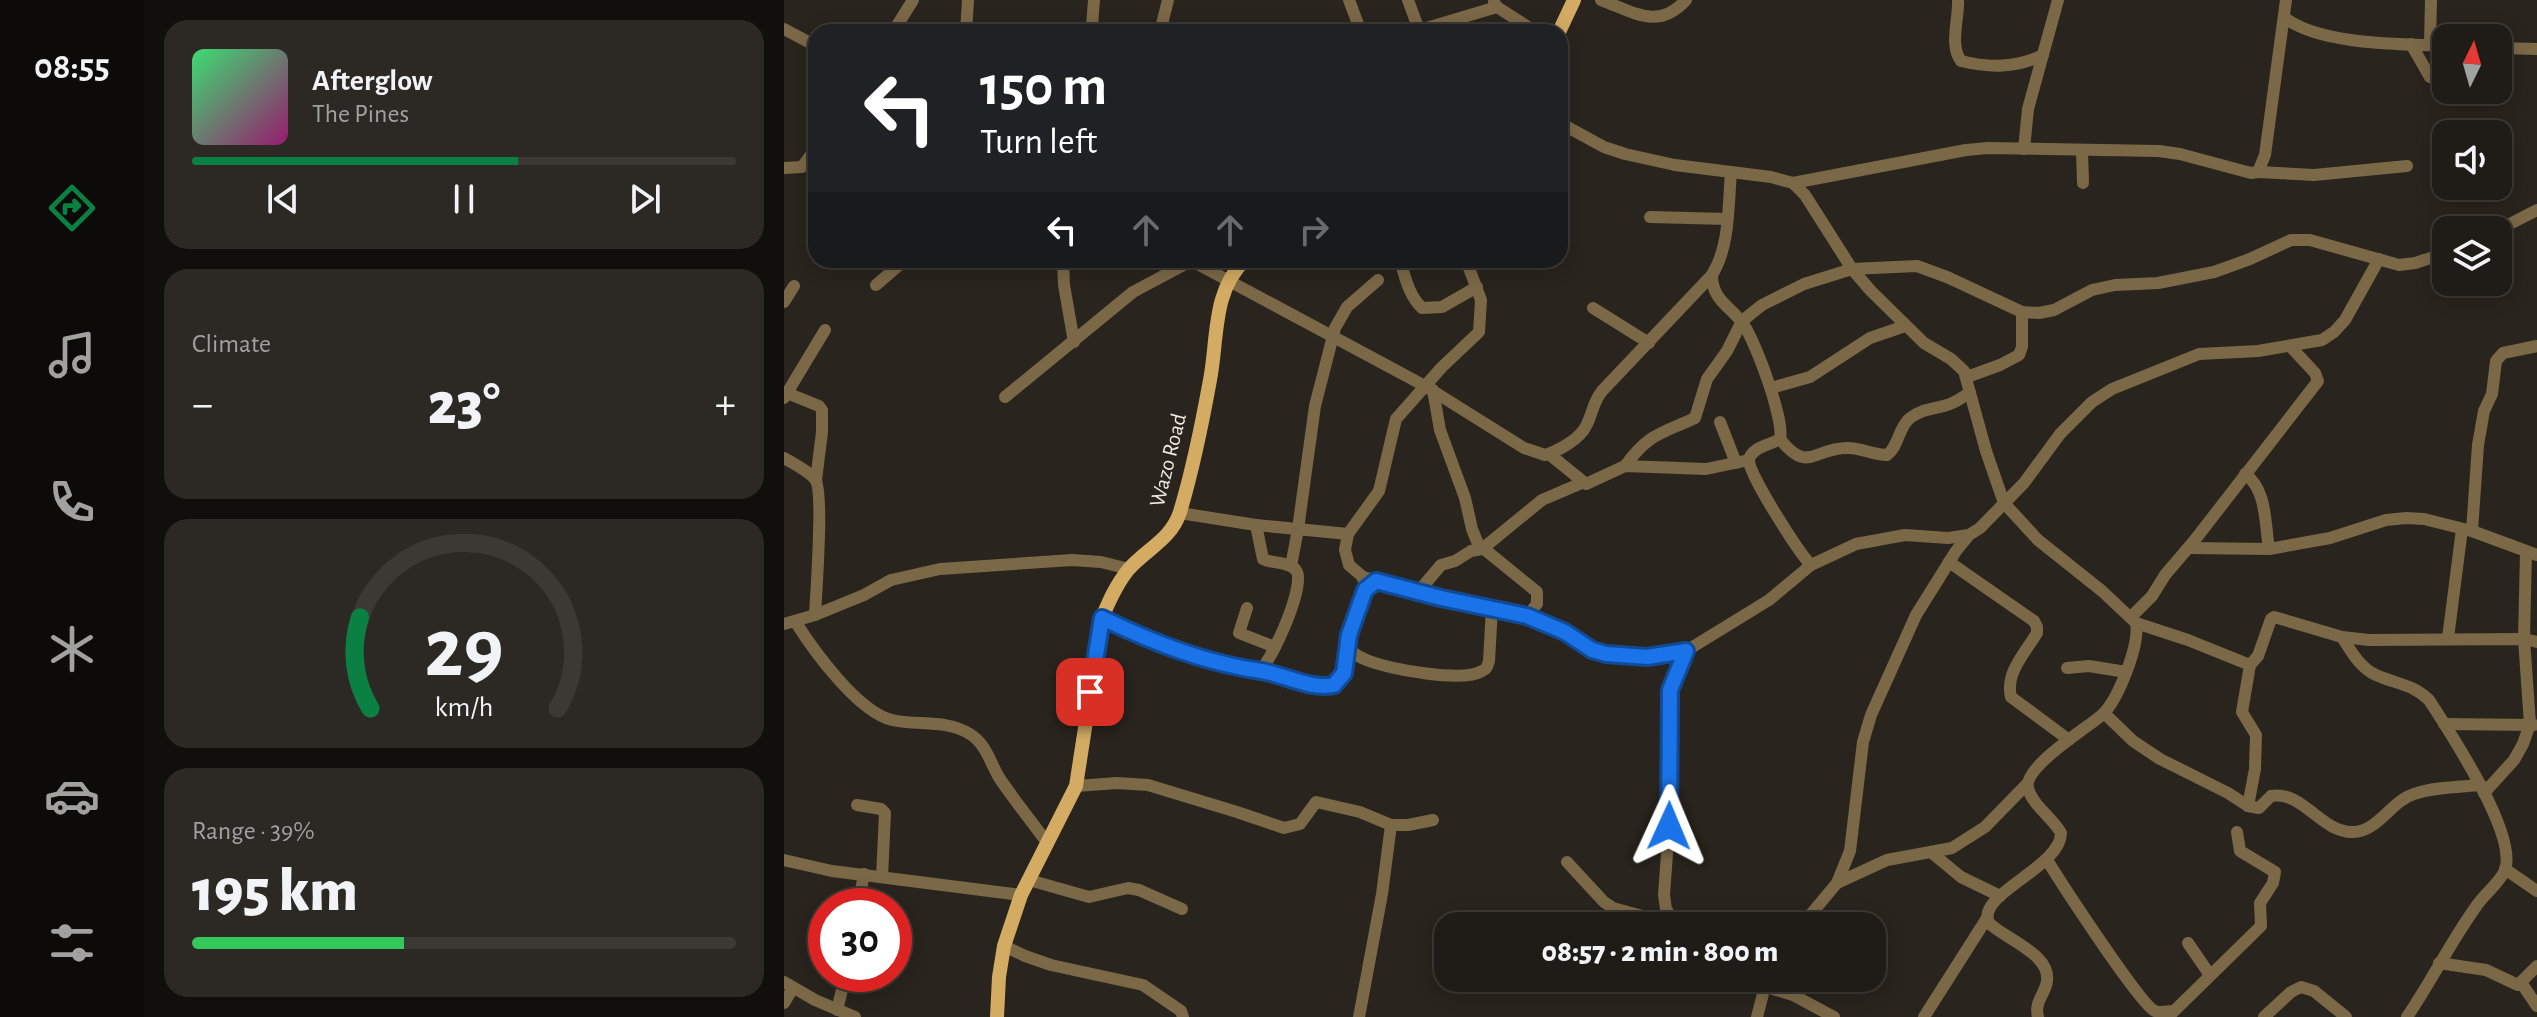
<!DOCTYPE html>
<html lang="en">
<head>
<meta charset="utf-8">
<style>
	:root { --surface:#1f1b16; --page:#2c2823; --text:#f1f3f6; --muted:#a1a1a1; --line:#3c3935; --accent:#0b8043 }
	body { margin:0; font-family:"Alegreya Sans",sans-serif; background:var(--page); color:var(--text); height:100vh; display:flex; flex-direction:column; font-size:30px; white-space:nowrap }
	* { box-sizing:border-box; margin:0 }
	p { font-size:26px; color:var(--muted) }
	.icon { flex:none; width:44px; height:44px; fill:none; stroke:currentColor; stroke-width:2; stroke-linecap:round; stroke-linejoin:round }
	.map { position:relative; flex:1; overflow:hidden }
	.panel { display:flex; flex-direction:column; gap:20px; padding:20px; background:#110f0c; width:640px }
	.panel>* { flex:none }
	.hud { position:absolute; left:24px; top:24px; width:760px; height:244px; border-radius:24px; box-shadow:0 4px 20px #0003,0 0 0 2px var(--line); background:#202124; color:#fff; overflow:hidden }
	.needle { width:52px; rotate:5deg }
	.fabs { position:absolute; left:1648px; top:24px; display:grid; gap:16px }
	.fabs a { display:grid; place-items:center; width:80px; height:80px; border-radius:16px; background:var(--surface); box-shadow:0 4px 20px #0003,0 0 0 2px var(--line); font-size:40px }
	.speed { position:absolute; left:24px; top:888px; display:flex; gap:16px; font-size:40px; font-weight:700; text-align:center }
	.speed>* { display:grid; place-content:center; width:104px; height:104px; border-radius:50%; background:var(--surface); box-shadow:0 4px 20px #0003,0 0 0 2px var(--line); line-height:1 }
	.speed .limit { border:12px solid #d22; background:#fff; color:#111 }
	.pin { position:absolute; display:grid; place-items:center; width:68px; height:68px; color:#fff; margin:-34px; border-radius:16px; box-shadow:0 4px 12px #0006 }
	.me { position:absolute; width:88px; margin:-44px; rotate:1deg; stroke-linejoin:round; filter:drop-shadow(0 0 6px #0008) }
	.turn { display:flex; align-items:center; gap:28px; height:168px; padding:0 40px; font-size:36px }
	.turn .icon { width:104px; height:104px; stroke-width:2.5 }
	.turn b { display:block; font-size:56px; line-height:68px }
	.lanes { display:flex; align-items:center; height:76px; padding:0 40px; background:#0003; justify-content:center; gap:40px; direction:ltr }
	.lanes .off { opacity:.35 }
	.big { font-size:60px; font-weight:800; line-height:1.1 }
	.panel .widget { flex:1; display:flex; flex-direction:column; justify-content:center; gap:12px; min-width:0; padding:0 28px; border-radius:24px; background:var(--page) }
	.panel .dial { align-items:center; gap:0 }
	.dial svg { height:208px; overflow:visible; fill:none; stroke:var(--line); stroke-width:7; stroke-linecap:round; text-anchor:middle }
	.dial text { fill:var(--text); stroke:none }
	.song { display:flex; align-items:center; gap:24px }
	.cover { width:96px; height:96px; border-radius:12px; background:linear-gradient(135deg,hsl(140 70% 55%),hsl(320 70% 35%)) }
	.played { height:8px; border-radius:4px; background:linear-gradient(90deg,var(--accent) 60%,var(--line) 60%) }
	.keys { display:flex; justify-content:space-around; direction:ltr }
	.heat { display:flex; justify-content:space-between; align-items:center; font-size:44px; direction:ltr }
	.charge { height:12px; border-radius:6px; background:linear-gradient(90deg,#34c759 39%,var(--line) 0) }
	.trip { position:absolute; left:650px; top:912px; width:452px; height:80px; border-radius:24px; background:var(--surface); box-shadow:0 4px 20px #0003,0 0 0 2px var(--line); font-weight:800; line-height:80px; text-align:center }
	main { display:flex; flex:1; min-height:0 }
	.tab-bar { display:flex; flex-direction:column; width:144px; justify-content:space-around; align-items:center; background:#0c0b09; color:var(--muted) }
	.tab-bar .icon { width:56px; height:56px }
	.tab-bar .selected { color:var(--accent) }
	.tab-bar b { font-size:36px; color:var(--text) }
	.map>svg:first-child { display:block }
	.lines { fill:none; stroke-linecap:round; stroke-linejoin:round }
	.minor { stroke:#7b6847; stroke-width:12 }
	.major { stroke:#d3ab63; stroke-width:14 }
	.route-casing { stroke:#114b97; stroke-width:20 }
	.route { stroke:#1a73e8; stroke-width:14 }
	.labels { text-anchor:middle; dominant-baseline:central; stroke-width:8; stroke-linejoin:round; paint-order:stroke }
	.street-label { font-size:22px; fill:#eeeae6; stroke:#29241d }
</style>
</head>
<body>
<main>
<nav class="tab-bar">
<b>08:55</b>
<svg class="icon selected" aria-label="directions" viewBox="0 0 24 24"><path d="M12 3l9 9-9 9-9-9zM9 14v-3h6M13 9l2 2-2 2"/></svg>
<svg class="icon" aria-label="music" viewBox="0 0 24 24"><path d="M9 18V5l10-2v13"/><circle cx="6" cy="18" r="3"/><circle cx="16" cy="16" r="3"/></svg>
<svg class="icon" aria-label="phone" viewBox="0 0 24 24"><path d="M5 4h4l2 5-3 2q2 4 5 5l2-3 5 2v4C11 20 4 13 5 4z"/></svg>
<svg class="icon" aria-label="climate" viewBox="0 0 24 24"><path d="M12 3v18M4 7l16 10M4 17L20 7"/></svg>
<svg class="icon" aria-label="car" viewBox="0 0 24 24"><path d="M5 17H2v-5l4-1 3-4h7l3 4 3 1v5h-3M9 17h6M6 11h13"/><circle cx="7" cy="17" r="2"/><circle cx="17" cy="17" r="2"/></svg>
<svg class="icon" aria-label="filters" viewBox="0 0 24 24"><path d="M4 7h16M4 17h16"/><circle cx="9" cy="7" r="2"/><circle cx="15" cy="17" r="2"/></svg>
</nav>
<section class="panel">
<div class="widget">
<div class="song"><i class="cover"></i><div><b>Afterglow</b><p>The Pines</p></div></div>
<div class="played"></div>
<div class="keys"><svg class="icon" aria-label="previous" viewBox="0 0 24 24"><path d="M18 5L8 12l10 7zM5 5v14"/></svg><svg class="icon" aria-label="pause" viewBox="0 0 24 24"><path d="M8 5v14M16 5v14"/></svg><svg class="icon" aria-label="next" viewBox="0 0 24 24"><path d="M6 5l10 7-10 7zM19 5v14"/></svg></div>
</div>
<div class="widget"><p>Climate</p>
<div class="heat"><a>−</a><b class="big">23°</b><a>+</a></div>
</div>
<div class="widget dial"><svg viewBox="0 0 100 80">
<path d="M14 69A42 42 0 1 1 86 69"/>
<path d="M14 69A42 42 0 0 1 10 34" stroke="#0b8043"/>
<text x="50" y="56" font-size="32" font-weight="700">29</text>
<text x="50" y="72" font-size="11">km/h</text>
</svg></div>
<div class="widget"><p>Range · 39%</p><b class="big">195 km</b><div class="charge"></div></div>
</section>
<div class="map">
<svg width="1753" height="1017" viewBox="0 0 1753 1017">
	<rect width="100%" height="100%" fill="#29241d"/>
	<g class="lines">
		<g class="minor">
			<polyline points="565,0 577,32"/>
			<polyline points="624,0 635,30"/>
			<path d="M817,0c33,12 57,31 85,0"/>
			<path d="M1174,0c1,19 -9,45 3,61 29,7 55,7 82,-6"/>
			<polyline points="710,2 713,7 752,32"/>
			<path d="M1501,18c36,27 116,26 161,28"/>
			<polyline points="0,29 32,46"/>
			<polyline points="109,32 129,0"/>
			<polyline points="182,32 184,0"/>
			<polyline points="305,32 308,26 310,0"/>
			<polyline points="376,32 384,0"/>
			<polyline points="629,32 713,7"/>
			<polyline points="1627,44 1646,77 1662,80"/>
			<polyline points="1646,45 1647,0"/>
			<polyline points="1714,48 1753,49"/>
			<path d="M776,123l44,24 21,7 50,11 96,12 22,6 12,12 47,74 19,22 53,52 27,16 13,12 22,80 18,52 34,37 64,51 34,32c4,22 -18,77 -34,92 -15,13 -79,52 -74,73 4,17 25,30 33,45 0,35 -86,61 -72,90 16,16 62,31 58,58 -2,14 -13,20 -9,36"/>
			<polyline points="1240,149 1244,109 1274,0"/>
			<polyline points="1298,151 1299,183"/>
			<polyline points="0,168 18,167 32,148"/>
			<polyline points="1474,172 1530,175 1623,166"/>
			<polyline points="1009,183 1182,150 1204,148 1375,151 1396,154 1467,173 1474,172 1481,155 1502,0"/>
			<polyline points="866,217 943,219"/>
			<polyline points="1714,230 1753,210"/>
			<polyline points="279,260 280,285 290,342"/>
			<path d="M406,260l235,126 99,62 21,7c13,-4 35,-16 41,-29 7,-13 6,-22 16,-35l110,-116c18,-29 16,-69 19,-102"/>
			<path d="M616,260c5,17 9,36 22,48l20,-1 35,-20"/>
			<polyline points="682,260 697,300 695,332 658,367 612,419 595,491 564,534 561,550 565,565 579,577 657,598 743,616 781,632 808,650 822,654 863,657 902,651 985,600 1027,565 1072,544 1121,535 1164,538 1185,535 1196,528 1240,483 1276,434 1308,402 1328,389 1415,354 1474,351 1538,340 1550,332 1561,320 1595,259"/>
			<path d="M928,275c0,24 16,30 29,46 13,15 44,100 39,118 -9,6 -29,8 -31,21 -1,14 51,94 62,105"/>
			<polyline points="92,285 121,260"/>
			<polyline points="0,302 10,286"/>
			<polyline points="809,308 865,343"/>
			<polyline points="1183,377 1216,365 1235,355 1238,347 1238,312"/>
			<polyline points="987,388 1026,377 1086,338 1121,326"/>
			<polyline points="649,390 656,430 681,498 688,529 694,544 753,592 753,604 743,616"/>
			<polyline points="3,393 35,406 38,410 38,432 32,480"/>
			<polyline points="221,397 349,292 407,261"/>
			<polyline points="0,398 41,330"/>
			<polyline points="936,422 952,463"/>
			<path d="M996,439c28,36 34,8 69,9 12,0 24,7 38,7 12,-9 11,-27 23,-37 11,-9 24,-9 37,-13 8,-2 15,-8 23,-12"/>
			<polyline points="765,454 802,484 841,466 922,469 965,460"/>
			<path d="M0,458c10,6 23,12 31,21 9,11 1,115 0,136"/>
			<path d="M841,466c24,-33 36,-32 70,-48l12,-39 20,-28 15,-30 20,-16 42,-21 48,-15 65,-3 30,11 75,35 17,1 15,-3 38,-20 23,-5 43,-2 56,-11 36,-13 41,-19h19l89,25 16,-2 31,-10"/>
			<path d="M1461,474c22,15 20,51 24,75"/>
			<polyline points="396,513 472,525 564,534"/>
			<polyline points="1688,531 1694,445 1700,411 1708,394 1712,361 1719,353 1753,346"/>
			<polyline points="1405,548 1485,549 1546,538 1602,520 1622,518 1640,519 1688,531 1753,555"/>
			<path d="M1165,562l85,59 3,6v6c-12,20 -32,40 -26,64l58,43"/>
			<polyline points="507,566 514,529 531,406 551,328 563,307 594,280"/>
			<polyline points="635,591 657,565 671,561 687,551 698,549 758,500 800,482"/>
			<polyline points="463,608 455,633 491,647"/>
			<polyline points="1347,617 1368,596 1381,575 1410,541 1534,381 1531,373 1506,346"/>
			<path d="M318,618c40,19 115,55 158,53 13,-13 44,-82 37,-99 -5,-11 -25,-8 -34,-13l-7,-34"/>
			<path d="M11,621c18,29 63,91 97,99 26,6 54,-1 78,14 17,11 20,29 30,45 15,22 32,43 48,65"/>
			<polyline points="1352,623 1404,640 1466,665 1474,656 1487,619 1490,617 1558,637 1585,640 1740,639 1753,642"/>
			<polyline points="0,624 31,615 80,595 107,580 156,569 288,560 317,562 345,569"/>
			<path d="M1558,637c9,14 18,31 34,38 20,9 37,9 53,25 20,31 89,134 76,170 -5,13 -22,25 -30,38 -25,35 -44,74 -68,109"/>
			<polyline points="1664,638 1678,529"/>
			<path d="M563,649c7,5 14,9 22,12 22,8 93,22 113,10 6,-3 5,-5 7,-10l3,-53"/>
			<polyline points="1283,668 1305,666 1342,672"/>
			<polyline points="476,671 527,684 550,685 561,671 565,635 581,590 579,577"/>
			<path d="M1320,713l29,28 27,18 68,34 20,13 11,2 12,-12c31,-6 50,36 81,36 25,1 39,-31 62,-38 20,-7 45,-7 67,-9"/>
			<polyline points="1660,724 1750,725"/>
			<polyline points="292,786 333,783 364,785 453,812 500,828 516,824 532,802 576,812 607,825 624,825 649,820"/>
			<polyline points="1700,793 1730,760 1739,744 1746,724 1740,639 1742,553"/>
			<polyline points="73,805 97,809 101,813 98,877"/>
			<polyline points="1464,806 1471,769 1472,735 1458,712 1466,665"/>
			<polyline points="1148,853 1177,877 1216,896"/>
			<polyline points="0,860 48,871 237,895"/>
			<path d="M1263,860c13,21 94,146 108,151 4,2 13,0 18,0"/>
			<polyline points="783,862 820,902 829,908 895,926"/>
			<polyline points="1721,869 1753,891"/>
			<polyline points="245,880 305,897 344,888 355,890 398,909"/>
			<polyline points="1053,883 1103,860 1168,848 1201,827 1243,784"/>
			<polyline points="74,906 80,874"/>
			<polyline points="892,925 882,909 880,895 885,826 886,690 902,651"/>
			<polyline points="1017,926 1053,883 1066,851 1079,742 1087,715 1132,615 1172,551 1185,535"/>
			<polyline points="1404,943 1426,975"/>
			<polyline points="220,946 241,956 267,965 359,985 397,1011 399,1017"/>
			<polyline points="1655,963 1702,970 1734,985 1753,966"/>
			<polyline points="973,978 989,989 1009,995 1050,1017"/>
			<polyline points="0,982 31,1000 71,1017"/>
			<polyline points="1738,984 1753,1006"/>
			<polyline points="0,1003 9,988"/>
			<polyline points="53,1010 62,974"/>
			<polyline points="575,1017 598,894 607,825"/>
			<polyline points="973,1017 983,978"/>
			<polyline points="1140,1017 1203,918"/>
			<polyline points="1384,1017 1477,926 1476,903 1489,883 1491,872 1456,851 1453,832"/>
			<polyline points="1480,1017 1507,992 1517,987 1530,991 1562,1017"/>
		</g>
		<g class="major">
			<polyline points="775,32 790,0"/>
			<path d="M213,1017l2,-40 5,-31 17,-51 55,-109 26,-168c7,-17 14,-33 26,-48 18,-21 43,-30 52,-58 13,-43 22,-88 30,-132 8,-41 2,-89 35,-120"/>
		</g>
	</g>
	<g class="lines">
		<defs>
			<path id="route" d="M306,692l12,-74c52,25 103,45 159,53 25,4 49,19 73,14l10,-12 5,-38 16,-45 11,-9 65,17 86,18 38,16 27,18 14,4 41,3 39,-6 -16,39 -1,136"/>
		</defs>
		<use href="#route" class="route-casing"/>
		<use href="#route" class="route"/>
	</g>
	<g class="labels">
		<g class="street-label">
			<text transform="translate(384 460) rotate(-76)">Wazo Road</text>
		</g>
	</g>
</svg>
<div class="fabs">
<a><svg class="needle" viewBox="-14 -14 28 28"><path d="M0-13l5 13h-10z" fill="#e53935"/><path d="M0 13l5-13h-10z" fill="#a1a1a1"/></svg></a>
<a><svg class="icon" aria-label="sound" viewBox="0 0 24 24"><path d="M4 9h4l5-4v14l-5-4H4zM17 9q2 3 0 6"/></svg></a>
<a><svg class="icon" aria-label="layers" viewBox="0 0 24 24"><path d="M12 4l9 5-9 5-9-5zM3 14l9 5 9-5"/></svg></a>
</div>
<div class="speed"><div class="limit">30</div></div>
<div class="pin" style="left:306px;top:692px;background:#d93025"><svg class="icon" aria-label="arrive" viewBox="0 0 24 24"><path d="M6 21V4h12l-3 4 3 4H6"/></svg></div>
<svg class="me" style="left:885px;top:826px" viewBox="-20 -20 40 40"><path d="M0-17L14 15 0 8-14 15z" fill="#1a73e8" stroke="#fff" stroke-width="4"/></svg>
<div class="trip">08:57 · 2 min · 800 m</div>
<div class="hud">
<div class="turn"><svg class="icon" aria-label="left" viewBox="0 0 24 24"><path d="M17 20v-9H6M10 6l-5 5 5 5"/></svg><div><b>150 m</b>Turn left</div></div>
<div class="lanes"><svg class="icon" aria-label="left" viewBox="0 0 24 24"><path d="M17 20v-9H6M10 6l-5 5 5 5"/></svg><svg class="icon off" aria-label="ahead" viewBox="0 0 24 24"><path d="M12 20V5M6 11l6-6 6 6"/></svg><svg class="icon off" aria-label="ahead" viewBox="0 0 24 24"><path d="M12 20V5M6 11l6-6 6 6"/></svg><svg class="icon off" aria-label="right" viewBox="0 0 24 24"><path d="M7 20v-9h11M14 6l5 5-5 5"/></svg></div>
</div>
</div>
</main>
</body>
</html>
